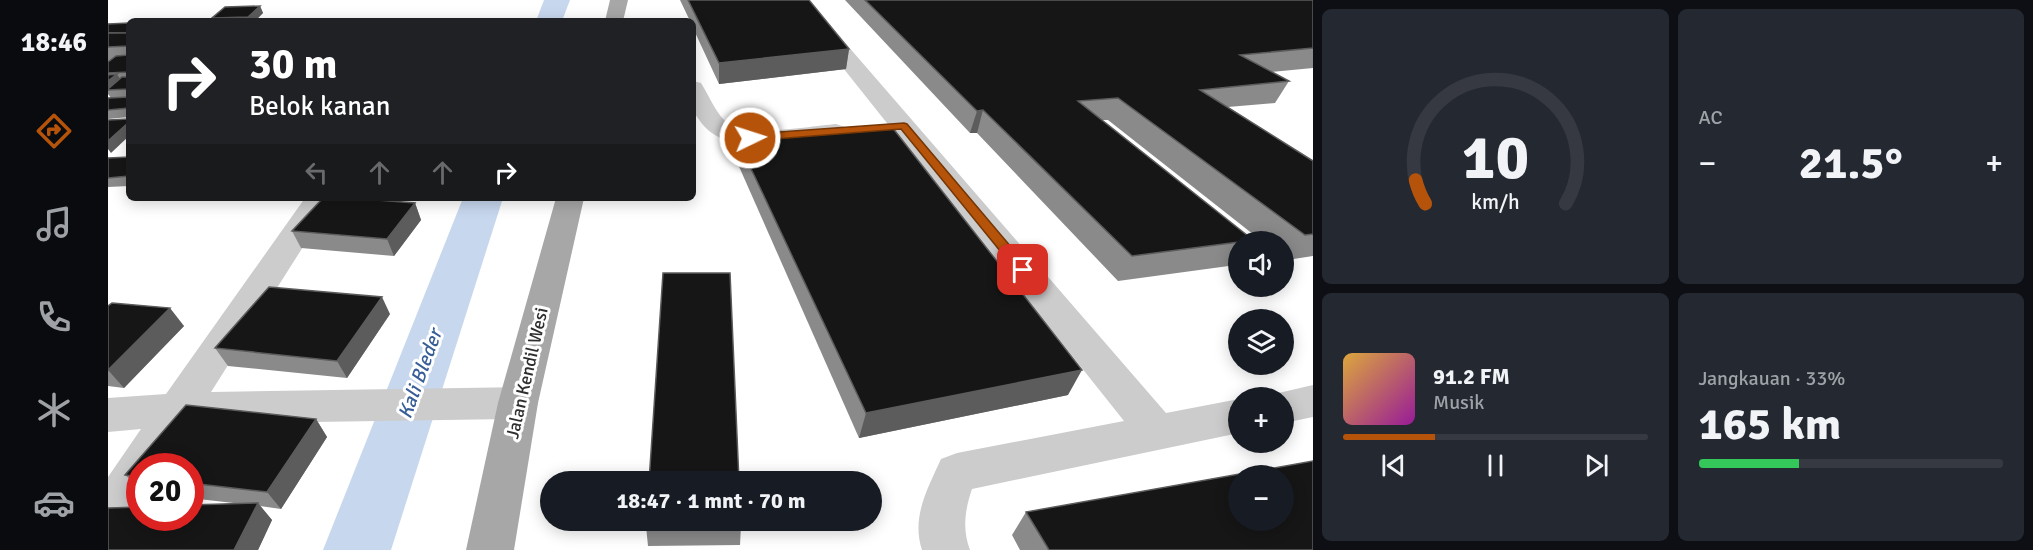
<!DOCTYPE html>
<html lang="id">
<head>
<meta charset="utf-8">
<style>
	:root { --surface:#171b24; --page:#242831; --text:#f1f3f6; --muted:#9ea1a6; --line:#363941; --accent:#b45309 }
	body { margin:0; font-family:Signika,sans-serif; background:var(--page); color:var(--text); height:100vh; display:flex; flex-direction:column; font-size:22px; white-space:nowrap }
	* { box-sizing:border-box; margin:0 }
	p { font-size:20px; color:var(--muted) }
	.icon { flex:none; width:33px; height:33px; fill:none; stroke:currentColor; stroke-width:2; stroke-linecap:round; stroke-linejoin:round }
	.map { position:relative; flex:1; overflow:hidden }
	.panel { display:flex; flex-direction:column; gap:9px; padding:9px; background:#0d0f14; width:720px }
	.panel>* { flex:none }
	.hud { position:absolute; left:18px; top:18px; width:570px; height:183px; border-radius:9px; box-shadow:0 3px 15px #0003; background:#202124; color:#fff; overflow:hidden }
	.tools { position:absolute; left:1120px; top:231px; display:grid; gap:12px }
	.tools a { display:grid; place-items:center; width:66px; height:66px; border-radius:50%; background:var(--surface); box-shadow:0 3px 15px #0003; font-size:30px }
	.speed { position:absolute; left:18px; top:453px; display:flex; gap:12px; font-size:30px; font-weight:700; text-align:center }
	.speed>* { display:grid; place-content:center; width:78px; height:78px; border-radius:50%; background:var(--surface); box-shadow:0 3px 15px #0003; line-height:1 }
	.speed .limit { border:9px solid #d22; background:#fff; color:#111 }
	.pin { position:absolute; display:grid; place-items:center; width:51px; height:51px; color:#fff; margin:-26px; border-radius:12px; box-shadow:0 3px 9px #0006 }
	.me { position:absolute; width:66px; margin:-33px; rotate:86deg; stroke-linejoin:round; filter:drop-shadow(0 0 4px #0008) }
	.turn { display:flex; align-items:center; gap:21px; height:126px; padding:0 24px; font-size:27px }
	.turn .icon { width:78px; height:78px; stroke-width:2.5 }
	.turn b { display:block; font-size:42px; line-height:51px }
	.lanes { display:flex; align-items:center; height:57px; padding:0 24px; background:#0003; justify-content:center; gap:30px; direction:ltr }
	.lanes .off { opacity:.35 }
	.big { font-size:45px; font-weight:700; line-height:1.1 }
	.panel .tile { flex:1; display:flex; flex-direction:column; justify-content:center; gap:9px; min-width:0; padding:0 21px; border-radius:9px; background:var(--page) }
	.panel .dial { align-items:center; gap:0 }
	.dial svg { height:156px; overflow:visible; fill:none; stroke:var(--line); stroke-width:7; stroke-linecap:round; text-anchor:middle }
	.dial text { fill:var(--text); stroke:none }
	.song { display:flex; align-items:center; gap:18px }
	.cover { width:72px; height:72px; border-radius:9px; background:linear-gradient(135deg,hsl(40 70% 55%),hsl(300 70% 35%)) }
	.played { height:6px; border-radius:3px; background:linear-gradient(90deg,var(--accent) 30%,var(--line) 30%) }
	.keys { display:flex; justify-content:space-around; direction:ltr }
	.heat { display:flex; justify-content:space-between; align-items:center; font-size:33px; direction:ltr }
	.charge { height:9px; border-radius:4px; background:linear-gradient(90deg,#34c759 33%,var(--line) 0) }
	.panel .tiles { flex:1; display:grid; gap:9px; grid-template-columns:repeat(2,1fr) }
	.trip { position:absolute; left:432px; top:471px; width:342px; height:60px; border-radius:30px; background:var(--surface); box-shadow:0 3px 15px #0003; font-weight:700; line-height:60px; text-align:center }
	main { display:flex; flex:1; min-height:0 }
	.menu { display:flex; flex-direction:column; width:108px; justify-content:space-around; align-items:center; background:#090b0e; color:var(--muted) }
	.menu .icon { width:42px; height:42px }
	.menu .on { color:var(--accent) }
	.menu b { font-size:27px; color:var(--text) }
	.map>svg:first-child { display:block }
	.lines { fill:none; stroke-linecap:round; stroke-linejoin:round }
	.canal { fill:#c7d7ee; fill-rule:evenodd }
	.minor { fill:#ccc; fill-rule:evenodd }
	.major { fill:#a7a7a7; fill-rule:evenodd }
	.wall { fill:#8a8a8a }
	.shaded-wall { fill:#5c5c5c }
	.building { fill:#161616; stroke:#5c5c5c; stroke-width:1.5; fill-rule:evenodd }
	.route { fill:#b45309; stroke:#753606; stroke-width:1.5 }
	.labels { text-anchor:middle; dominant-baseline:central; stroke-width:6; stroke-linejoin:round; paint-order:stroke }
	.street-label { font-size:18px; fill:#2f2f2f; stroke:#fff }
	.water-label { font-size:20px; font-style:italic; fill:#385e97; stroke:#fff }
</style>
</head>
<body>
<main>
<nav class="menu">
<b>18:46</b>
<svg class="icon on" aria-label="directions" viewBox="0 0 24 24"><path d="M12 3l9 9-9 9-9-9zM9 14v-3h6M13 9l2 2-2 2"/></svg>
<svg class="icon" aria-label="music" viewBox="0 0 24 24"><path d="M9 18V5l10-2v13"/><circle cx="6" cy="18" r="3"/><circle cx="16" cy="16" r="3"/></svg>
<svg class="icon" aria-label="phone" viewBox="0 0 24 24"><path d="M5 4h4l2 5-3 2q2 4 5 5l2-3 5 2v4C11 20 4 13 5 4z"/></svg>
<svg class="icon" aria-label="climate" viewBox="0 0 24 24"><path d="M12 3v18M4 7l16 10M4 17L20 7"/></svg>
<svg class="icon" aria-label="car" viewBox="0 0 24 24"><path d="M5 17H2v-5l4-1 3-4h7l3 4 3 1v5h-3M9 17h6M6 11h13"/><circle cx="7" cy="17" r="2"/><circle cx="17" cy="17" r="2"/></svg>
</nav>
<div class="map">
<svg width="1205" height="550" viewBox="0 0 1205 550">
	<rect width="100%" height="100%" fill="#fff"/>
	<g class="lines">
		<g class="canal">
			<polygon points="436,0 462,0 454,21 428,21"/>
			<polygon points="355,198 395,198 283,550 215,550"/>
		</g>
		<g class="minor">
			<path d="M681,0h19l358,413 73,-14v34l-267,56c-7,21 -10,40 -2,61h-48c-11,-33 6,-62 19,-91l16,-6 167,-32z"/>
			<path d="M585,81l8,2c9,14 15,32 29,42 18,12 83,1 106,-1l9,3 4,5 -4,5 -9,3c-40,3 -110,19 -136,-19 -2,-3 -6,-8 -7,-12 -2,-8 0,-19 0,-28z"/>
			<path d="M197,198h29l-123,194 307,-5 14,4 6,12 -6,12 -14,4 -205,3 -124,4 -25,40h-24c0,34 4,56 -32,70v-59l33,-48 -33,3v-34l58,-4z"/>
			<polygon points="1205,385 1205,417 1176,423 1176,398 1161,398 1162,395"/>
		</g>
		<g class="major">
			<polygon points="502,0 520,0 515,21 497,21"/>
			<polygon points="448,198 476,198 430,403 406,550 358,550 390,403"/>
		</g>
	</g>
	<g class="wall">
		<polygon points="572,0 701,0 741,49 738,69 611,84 585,28 585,21 582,21"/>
		<polygon points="737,0 1205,0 1205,68 1163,72 1181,81 1167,103 1120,107 1205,161 1205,256 1179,260 1176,258 1176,242 1155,242 1000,120 993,120 1145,240 1145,242 1131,242 1131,261 1128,265 1010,281 869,133 862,133"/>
		<polygon points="152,6 155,13 147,21 106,21 104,18"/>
		<polygon points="21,23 21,117 0,119 0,98 3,98 0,94 0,24"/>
		<polygon points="629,139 960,395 751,438 629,162"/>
		<polygon points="21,157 21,186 0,187 0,158"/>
		<polygon points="307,203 313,220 286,256 193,248 184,231"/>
		<polygon points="0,306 76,326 16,388 0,386"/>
		<polygon points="282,314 239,378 120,366 107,348"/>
		<polygon points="78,405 208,419 219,437 173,509 152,506 164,520 150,550 0,550 0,508 32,507 32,518 82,518 82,505 134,504 82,498 82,466 32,466 32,488 17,475"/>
		<polygon points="918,512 1205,550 912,550 904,535"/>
		<polygon points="633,525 632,545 540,546 538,526"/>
	</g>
	<g class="shaded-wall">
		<polygon points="152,6 155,13 147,21 142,21 140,17"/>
		<polygon points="741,49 738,69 611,84 611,63"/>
		<polygon points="9,74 14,82 0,90 0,81"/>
		<polygon points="875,110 869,133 862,133 869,111"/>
		<polygon points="21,122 21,136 3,153 0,149 0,141"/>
		<polygon points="307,203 313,220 286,256 279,239"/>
		<polygon points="274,297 282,314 239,378 229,361"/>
		<polygon points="62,308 76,326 16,388 0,370"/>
		<polygon points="974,370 960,395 751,438 758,413"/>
		<polygon points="208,419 219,437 173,509 159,492"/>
		<polygon points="150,503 164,520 150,550 126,550"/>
	</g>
	<g class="building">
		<polygon points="580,0 701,0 741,49 611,63"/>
		<polygon points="757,0 1205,0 1205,48 1132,55 1181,81 1092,90 1205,161 1205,234 1197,235 1010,98 970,101 1145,240 1131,242 1024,256 875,110 869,111"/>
		<polygon points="152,6 140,17 104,18 117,7"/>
		<polygon points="21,23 21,33 0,33 0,24"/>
		<polygon points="0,33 21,33 21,46 0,47"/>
		<polygon points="21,55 21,72 0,73 0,62 8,56"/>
		<polygon points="9,74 0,81 0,75"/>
		<polygon points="14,77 21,77 21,89 0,90 0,89"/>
		<polygon points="21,97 21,108 0,110 0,98"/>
		<polygon points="21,119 21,122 0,141 0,120"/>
		<polygon points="784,127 974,370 758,413 629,139"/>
		<polygon points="21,157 21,176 0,178 0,158"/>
		<polygon points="215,198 243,198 307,203 279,239 184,231"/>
		<polygon points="555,273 622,273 631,482 541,482"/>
		<polygon points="161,287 274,297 229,361 107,348"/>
		<polygon points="4,303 62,308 0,370 0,306"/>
		<polygon points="78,405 208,419 159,492 82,483 82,466 32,466 32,477 17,475"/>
		<path d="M1205,461v89h-264l-23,-38zM1131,476h45v44h-45z"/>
		<polygon points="150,503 126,550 0,550 0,508 32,507 32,518 82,518 82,505"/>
		<polygon points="538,520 633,520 633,525 538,526"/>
	</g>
	<polygon class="route" points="796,123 799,124 920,267 922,270 920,273 910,273 793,129 642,141 637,138 642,134"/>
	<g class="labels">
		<g class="street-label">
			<text transform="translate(419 373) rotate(-77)">Jalan Kendil Wesi</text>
		</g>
		<g class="water-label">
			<text transform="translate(312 374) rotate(-70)">Kali Bleder</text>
		</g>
	</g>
</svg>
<div class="tools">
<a><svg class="icon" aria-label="sound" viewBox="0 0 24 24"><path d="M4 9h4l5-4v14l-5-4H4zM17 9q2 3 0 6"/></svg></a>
<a><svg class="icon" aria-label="layers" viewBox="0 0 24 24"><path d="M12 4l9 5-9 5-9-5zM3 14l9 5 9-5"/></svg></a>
<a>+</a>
<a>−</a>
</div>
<div class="speed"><div class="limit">20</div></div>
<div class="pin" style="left:915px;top:270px;background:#d93025"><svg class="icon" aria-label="arrive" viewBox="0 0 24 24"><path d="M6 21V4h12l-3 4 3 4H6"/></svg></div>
<svg class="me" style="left:642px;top:138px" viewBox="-20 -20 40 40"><circle r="17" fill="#b45309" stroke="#fff" stroke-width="3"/><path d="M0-11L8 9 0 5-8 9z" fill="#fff"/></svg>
<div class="trip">18:47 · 1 mnt · 70 m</div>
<div class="hud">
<div class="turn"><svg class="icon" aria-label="right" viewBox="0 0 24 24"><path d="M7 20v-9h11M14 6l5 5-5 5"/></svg><div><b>30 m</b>Belok kanan</div></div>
<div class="lanes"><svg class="icon off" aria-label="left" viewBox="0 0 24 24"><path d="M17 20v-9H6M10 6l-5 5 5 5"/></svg><svg class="icon off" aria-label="ahead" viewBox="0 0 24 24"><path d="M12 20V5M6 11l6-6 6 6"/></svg><svg class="icon off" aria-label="ahead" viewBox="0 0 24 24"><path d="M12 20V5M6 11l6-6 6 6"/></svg><svg class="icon" aria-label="right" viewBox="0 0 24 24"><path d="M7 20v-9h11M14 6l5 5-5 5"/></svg></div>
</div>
</div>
<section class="panel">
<div class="tiles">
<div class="tile dial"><svg viewBox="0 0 100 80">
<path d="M14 69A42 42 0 1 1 86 69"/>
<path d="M14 69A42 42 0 0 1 9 57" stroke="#b45309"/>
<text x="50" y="56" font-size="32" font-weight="700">10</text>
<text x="50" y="72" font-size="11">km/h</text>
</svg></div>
<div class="tile"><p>AC</p>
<div class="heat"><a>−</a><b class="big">21.5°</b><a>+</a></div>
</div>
<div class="tile">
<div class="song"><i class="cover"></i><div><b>91.2 FM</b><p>Musik</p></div></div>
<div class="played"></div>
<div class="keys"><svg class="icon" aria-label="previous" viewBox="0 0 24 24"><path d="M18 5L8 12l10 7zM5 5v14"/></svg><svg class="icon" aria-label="pause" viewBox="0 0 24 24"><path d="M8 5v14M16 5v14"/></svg><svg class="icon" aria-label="next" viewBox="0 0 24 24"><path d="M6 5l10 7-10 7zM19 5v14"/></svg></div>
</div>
<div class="tile"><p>Jangkauan · 33%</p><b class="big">165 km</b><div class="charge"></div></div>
</div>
</section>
</main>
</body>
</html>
